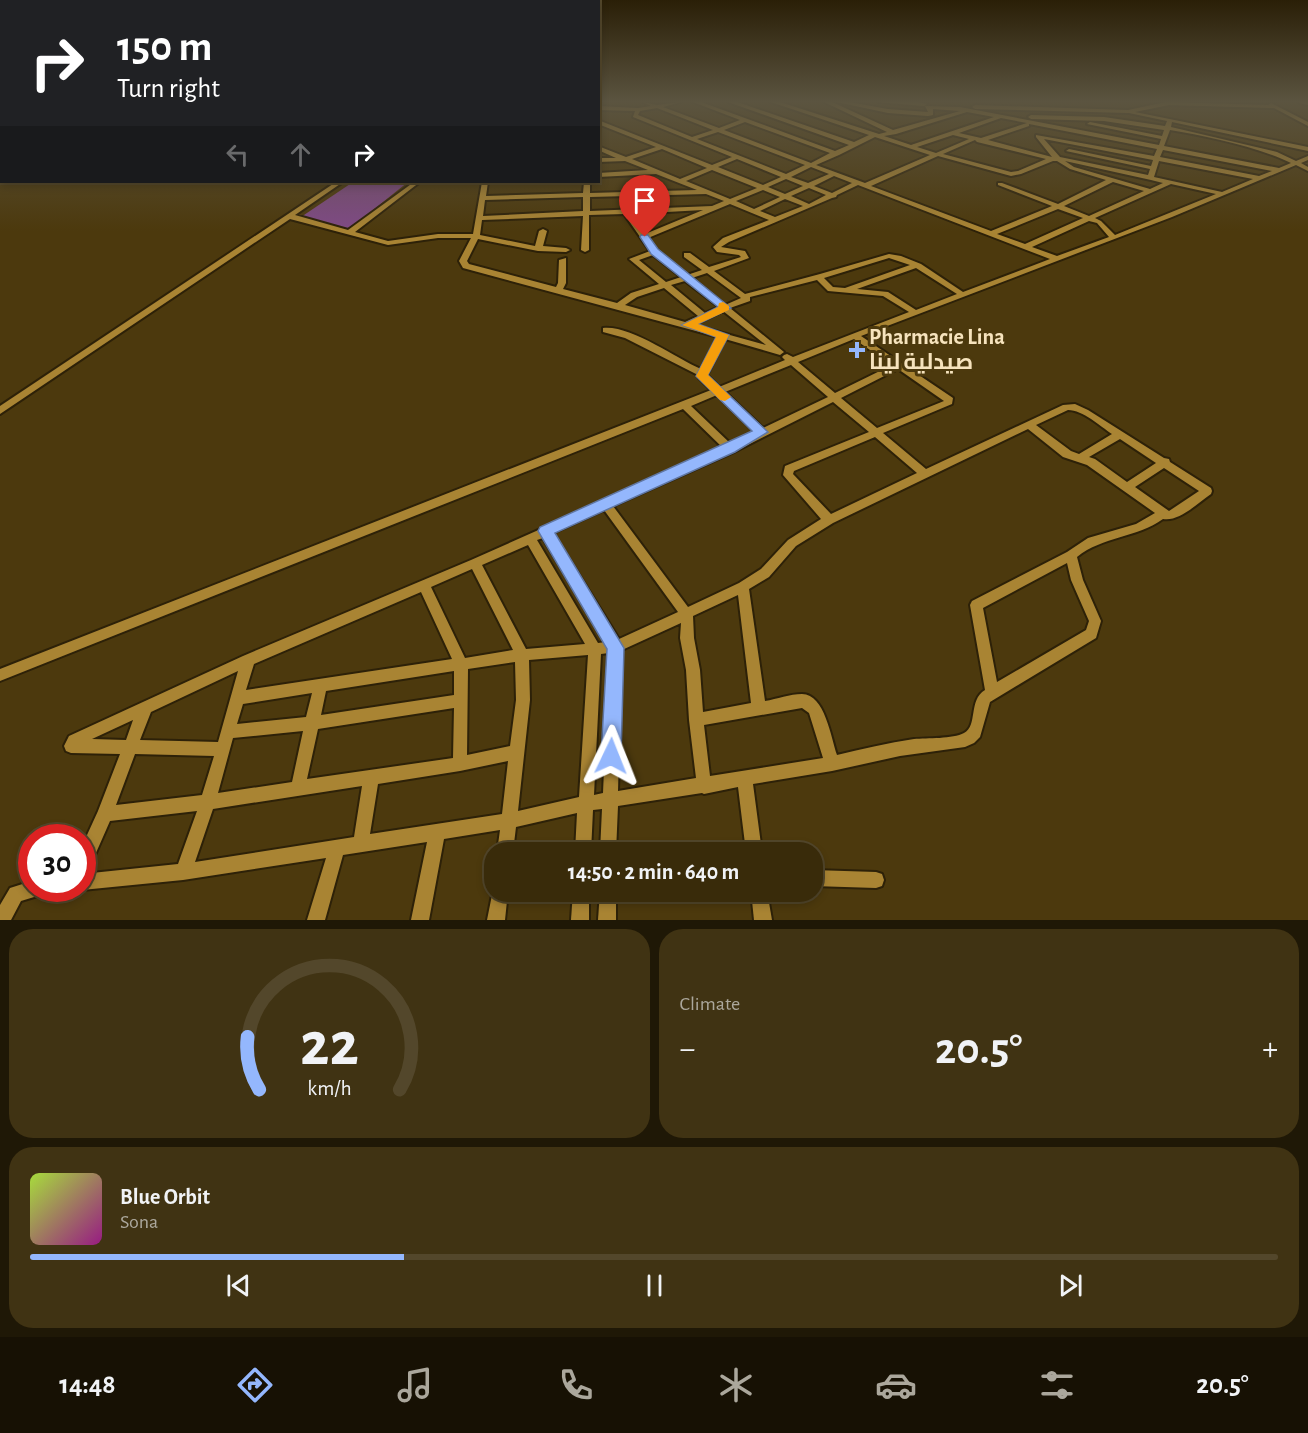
<!DOCTYPE html>
<html lang="en">
<head>
<meta charset="utf-8">
<style>
	:root { --surface:#392b0a; --page:#403313; --text:#f1f3f6; --muted:#aba79c; --line:#53472b; --accent:#94b7fd }
	body { margin:0; font-family:"Alegreya Sans",Cairo,sans-serif; background:var(--page); color:var(--text); height:100vh; display:flex; flex-direction:column; font-size:22px; white-space:nowrap }
	* { box-sizing:border-box; margin:0 }
	p { font-size:20px; color:var(--muted) }
	.icon { flex:none; width:33px; height:33px; fill:none; stroke:currentColor; stroke-width:2; stroke-linecap:round; stroke-linejoin:round }
	.map { position:relative; height:920px; overflow:hidden }
	.side { display:flex; flex-direction:column; gap:9px; padding:9px; background:#1f1806; flex:1 }
	.side>* { flex:none }
	.top-card { position:absolute; left:0px; top:0px; width:600px; height:183px; box-shadow:0 3px 9px #0003,0 0 0 2px var(--line); background:#202124; color:#fff; overflow:hidden }
	.speed { position:absolute; left:18px; top:824px; display:flex; gap:12px; font-size:30px; font-weight:700; text-align:center }
	.speed>* { display:grid; place-content:center; width:78px; height:78px; border-radius:50%; background:var(--surface); box-shadow:0 3px 9px #0003,0 0 0 2px var(--line); line-height:1 }
	.speed .limit { border:9px solid #d22; background:#fff; color:#111 }
	.pin { position:absolute; display:grid; place-items:center; width:51px; height:51px; color:#fff; margin:-62px -26px; border-radius:50% 50% 50% 0; rotate:-45deg; box-shadow:0 0 6px #0007 }
	.pin .icon { rotate:45deg }
	.me { position:absolute; width:66px; margin:-33px; rotate:2deg; stroke-linejoin:round; filter:drop-shadow(0 0 4px #0008) }
	.turn { display:flex; align-items:center; gap:21px; height:126px; padding:0 18px; font-size:27px }
	.turn .icon { width:78px; height:78px; stroke-width:2.5 }
	.turn b { display:block; font-size:42px; line-height:51px }
	.lanes { display:flex; align-items:center; height:57px; padding:0 18px; background:#0003; justify-content:center; gap:30px; direction:ltr }
	.lanes .off { opacity:.35 }
	.big { font-size:45px; font-weight:700; line-height:1.1 }
	.side .widget { flex:1; display:flex; flex-direction:column; justify-content:center; gap:9px; min-width:0; padding:0 21px; border-radius:24px; background:var(--page) }
	.side .dial { align-items:center; gap:0 }
	.dial svg { height:156px; overflow:visible; fill:none; stroke:var(--line); stroke-width:7; stroke-linecap:round; text-anchor:middle }
	.dial text { fill:var(--text); stroke:none }
	.song { display:flex; align-items:center; gap:18px }
	.cover { width:72px; height:72px; border-radius:9px; background:linear-gradient(135deg,hsl(80 70% 55%),hsl(310 70% 35%)) }
	.played { height:6px; border-radius:3px; background:linear-gradient(90deg,var(--accent) 30%,var(--line) 30%) }
	.keys { display:flex; justify-content:space-around; direction:ltr }
	.heat { display:flex; justify-content:space-between; align-items:center; font-size:33px; direction:ltr }
	.side .tiles { flex:1; display:grid; gap:9px; grid-template-columns:1fr 1fr }
	.widget:last-child { grid-column:span 2 }
	.trip { position:absolute; left:484px; top:842px; width:339px; height:60px; border-radius:24px; background:var(--surface); box-shadow:0 3px 9px #0003,0 0 0 2px var(--line); font-weight:700; line-height:60px; text-align:center }
	.tabs { display:flex; height:96px; justify-content:space-around; align-items:center; background:#171104; color:var(--muted) }
	.tabs .icon { width:42px; height:42px }
	.tabs .selected { color:var(--accent) }
	.tabs b { font-size:27px; color:var(--text) }
	.map>svg:first-child { display:block }
	.green { fill:#7f4a85 }
	.lines { fill:none; stroke-linecap:round; stroke-linejoin:round }
	.minor-casing { stroke:#2d2108; stroke-width:4 }
	.minor { fill:#a98433; fill-rule:evenodd }
	.route { fill:#94b7fd; stroke:#6077a4; stroke-width:1.5 }
	.slow { fill:#f59e0b }
	.poi-dot { fill:#94b7fd; stroke:#4c390d; stroke-width:2 }
	.labels { text-anchor:middle; dominant-baseline:central; stroke-width:6; stroke-linejoin:round; paint-order:stroke }
	.poi-label { font-size:22px; font-weight:bold; fill:#f6e3bd; stroke:#4c390d; text-anchor:start }
</style>
</head>
<body>
<div class="map">
<svg width="1308" height="920" viewBox="0 0 1308 920">
	<rect width="100%" height="100%" fill="#4c390d"/>
	<polygon class="green" points="353,182 408,182 348,230 301,217"/>
	<g class="lines">
		<defs>
			<g id="minor">
				<rect x="0" y="102" width="2" height="3"/>
				<path d="M643,102l14,3 24,-3 -18,5 56,21 21,-8 -47,-18h8l134,49 14,-6 -121,-43h9l117,40 15,-7 -98,-33h9l99,32 8,-2 -63,-30h8l61,28 67,-19 -27,-2v6l-5,1 -40,-3 -51,-11h12l39,7 40,3 -3,-6 35,1 199,38 2,-6 -74,-15 3,-2 72,14 2,-6 -60,-9 -73,-2 -3,-2 3,-2 73,2 61,9 2,-5 -38,-8 -154,-4 -3,-2 3,-2 153,5 38,-8 102,3 3,-2 37,19v4l-34,-18 -105,-3 -34,7 173,35v4l-136,-29 -1,5 106,25 19,9 12,-5v4l-7,3 7,4v4l-12,-6 -124,52 -311,119 92,62 -1,6 -69,29 43,36 137,-64 12,-1 13,6 76,48 5,1 1,3 41,26 1,3 -1,3c-13,9 -32,28 -48,25 -26,19 -60,17 -86,38l6,23 18,41 -5,17 -106,64 -10,35 -6,6 -9,4 -65,9 -68,15 -79,13 9,68h-16l-8,-65 -34,7 -2,-1 -84,13 -2,46h-16l2,-43 -9,1 -2,42h-16l2,-39 -61,14 -3,25h-16l3,-22 -56,9 -15,81h-18l16,-78 -84,13 -18,65h-18l19,-62 -143,22 -101,10 -6,-2h6v-14l96,-10 19,-53 -87,10 -22,50 -6,2v-27l16,-35 22,-57 -49,-1 -5,-2 -2,-5 5,-10 174,-80 228,-96 252,-112 -40,-39 -683,272v-12l711,-279 -12,-12 -1,-3 -73,-37 -22,-6v-4c28,-3 72,30 98,41l17,-32 -255,-69 -4,-7 12,-23h-33l-50,7 -98,-26 -290,195v-8l336,-224h7l-48,33 53,15 66,-48h6l-65,50 33,9 50,-7h35l9,-52h6l-2,14 97,-3 1,-11h6v11l107,-3 -41,-16 -58,3v-4l50,-3 -23,-9 -27,1v-4h18l-18,-8v-4l28,11 30,-10 -58,-23v-4l114,45 20,-8 -99,-40 2,-6 -37,-1v-4l40,2 13,-2zM657,108l56,22 -21,7 -54,-22 2,-4zM967,112l27,5 -83,28 -27,-9 12,-2zM1001,118l26,5 -46,15 -22,-5zM745,122l85,31 -19,10 -87,-33zM1029,124l128,25 -3,7 -118,-21v2l16,20 -64,-17 41,-14zM1170,130c36,6 88,17 121,33l-12,5 -115,-22zM718,132l87,33 -19,9 -89,-35zM953,135l16,4 -33,14 -19,-6zM875,137l55,18 -65,28 -49,-18 23,-10zM1044,139l109,21 -2,6 -82,-17 -3,2 84,18 -2,6 -88,-18zM975,140l2,2 69,17 -28,12 -7,1 -68,-18zM662,149l45,19 -27,11 -48,-20zM1163,150l109,21 -13,5 -99,-19zM938,156l73,20 10,-2 32,-13h4l13,8 36,11 -48,24 -56,-21h-4v2l54,21 -61,25 -120,-45zM737,159l44,18 -18,8 -45,-18zM1065,161l86,19 12,3 -13,6 -76,-22zM1159,161l94,18 -31,13 -68,-15zM811,167l18,7 -21,9 -17,-6zM712,170l45,18 -27,11 -44,-18zM834,176l18,7 -20,10 -18,-7zM786,179l17,7 -18,8 -17,-7zM1113,182l31,9 -55,25 -25,-10zM1171,184l45,10 -101,41 -14,-14 -6,-3zM858,185l192,74 -87,33 -42,-28 -20,-8 -12,-2 -69,20 -75,20 -31,-23 35,-13 -4,-7 -24,-4 8,-5 103,-44 4,-1 1,-2zM809,188l17,7 -17,9 -18,-8zM763,190l17,7 -26,12 -18,-8zM706,194l18,7 -12,5 -122,5v-14zM583,197v14l-100,5 2,-16zM785,199l18,7 -28,11 -15,-6zM730,204l39,16 -46,18 -10,9 4,5 22,3 2,2 -32,10 -19,-14h-6v4l18,13 -15,5 -30,-25 -9,-12zM1058,209l25,9 -58,26 -28,-10zM703,210l-58,24 -14,-20zM624,214l26,37 -21,8 30,25 -28,9 -14,10 -54,-14 3,-6v-25l-7,2 -1,23 -2,4 -87,-23 -2,-3 11,-22 60,12 28,1 4,-2 -4,-2 -23,-2 4,-15 -4,-2 -4,2 -4,15 -55,-11 2,-15 101,-4 -2,34 4,2 4,-2v-35zM1089,221l8,2 12,14 -52,19 -25,-9zM653,255l28,22 -15,5 -27,-22zM889,258l21,7 -65,23 -12,-1 -9,-9zM916,268l41,26 -41,16 -28,-18 -31,-3zM707,273l34,25 -16,7 -33,-27zM817,280l11,11 55,5 26,16 -116,45 -6,-3 -3,1 -2,2 3,3 -66,27 -12,-12 18,-36 55,16 4,-3 -54,-44 20,-7v-4zM685,281l34,26 -14,6 -34,-28zM664,288l34,28 -13,6 -60,-17 12,-8zM723,311l43,34 -72,-20zM854,339l38,26 -57,28 -37,-31zM791,365l37,32 -65,31 -38,-36zM898,369l46,32 -67,27 -36,-30zM717,395l38,37 -24,12 -40,-38zM833,402l36,30 -84,34 -2,9 38,44 -33,21 -27,29 -22,14 -51,24 -75,-101 121,-54zM1068,410c15,0 32,16 44,24l-33,20 -8,-3 -35,-26zM1028,429l35,28 24,8 68,48 -19,11 -48,14 -21,14 -95,49 -2,4 15,85c-17,10 -7,36 -21,43 -11,6 -37,5 -50,6 -26,4 -52,10 -77,16 -6,-17 -12,-61 -35,-61 -12,0 -25,5 -37,7l-16,-112 20,-12 27,-31 37,-23zM875,437l42,36 -86,41 -38,-40 1,-3zM1120,439l36,24 -29,19 -32,-23 -6,-2zM1164,468l35,23 -30,20 -34,-24zM604,510l74,102 -59,27 -66,-106zM543,538l63,104 -8,1 -61,-103zM528,545l57,99 -59,5 -44,-84zM1067,563l4,17 18,41 -3,9 -89,52 -14,-74zM472,569l41,81 -48,8 -34,-71zM421,592l31,67 -206,31 8,-26zM738,595l13,108 -48,9 -3,-42 -6,-32 -1,-22zM681,623l-1,15 6,32 3,50 7,58 -78,13 4,-141zM609,653l-6,140 -9,2 7,-141zM588,655l-9,142 -61,14 12,-111 -1,-40zM515,662l1,38 -6,46 -43,9 1,-86zM238,671l-20,71 -78,-2 11,-28zM454,671v24l-133,20 5,-24zM312,693l-6,24 -69,7 6,-20zM454,708l-1,50 -146,21 11,-50zM802,708l7,5 14,45 -113,18 -6,-51zM133,720l-7,20 -34,-1zM303,731l-11,51 -74,11 15,-55zM135,754l79,2 -12,39 -86,10zM508,761l-6,53 -132,20 8,-50 82,-13zM362,786l-8,51 -159,25 18,-53z"/>
				<polygon points="878,102 918,102 927,104 924,106"/>
				<polygon points="1299,102 1308,102 1308,105 1300,103"/>
				<polygon points="813,870 876,872 882,874 884,880 882,886 876,888 813,886"/>
				<polygon points="32,881 32,888 46,888 44,894 21,901 11,920 0,920 0,905 10,888"/>
				<polygon points="494,885 495,891 508,891 505,920 487,920"/>
				<polygon points="573,891 589,891 589,920 571,920"/>
				<polygon points="600,891 616,891 616,920 598,920"/>
				<polygon points="751,891 767,891 772,920 754,920"/>
			</g>
		</defs>
		<use href="#minor" class="minor-casing"/>
		<use href="#minor" class="minor"/>
	</g>
	<linearGradient id="sky" x2="0" y2="1"><stop stop-color="#2a1f07"/><stop offset="0.44" stop-color="#5b5440"/><stop offset="1" stop-color="#5b5440" stop-opacity="0"/></linearGradient>
	<rect width="1308" height="231" fill="url(#sky)"/>
	<polygon class="route" points="641,235 648,235 658,249 731,308 698,324 729,335 708,375 768,432 735,452 555,533 624,648 621,756 618,763 611,766 604,763 601,756 607,649 538,531 540,527 752,431 696,376 716,337 682,325 718,307 651,254 640,237"/>
	<polygon class="slow" points="723,302 729,306 729,310 698,324 729,335 708,375 731,397 725,401 720,400 696,376 716,337 682,325 718,307 719,303"/>
	<path class="poi-dot" d="M854 341h6v6h6v6h-6v6h-6v-6h-6v-6h6z"/>
	<g class="labels">
		<g class="poi-label">
			<text x="869" y="337">Pharmacie Lina<tspan x="869" dy="25">صيدلية لينا</tspan></text>
		</g>
	</g>
</svg>
<div class="speed"><div class="limit">30</div></div>
<div class="pin" style="left:645px;top:237px;background:#d93025"><svg class="icon" aria-label="arrive" viewBox="0 0 24 24"><path d="M6 21V4h12l-3 4 3 4H6"/></svg></div>
<svg class="me" style="left:611px;top:756px" viewBox="-20 -20 40 40"><path d="M0-17L14 15 0 8-14 15z" fill="#94b7fd" stroke="#fff" stroke-width="4"/></svg>
<div class="trip">14:50 · 2 min · 640 m</div>
<div class="top-card">
<div class="turn"><svg class="icon" aria-label="right" viewBox="0 0 24 24"><path d="M7 20v-9h11M14 6l5 5-5 5"/></svg><div><b>150 m</b>Turn right</div></div>
<div class="lanes"><svg class="icon off" aria-label="left" viewBox="0 0 24 24"><path d="M17 20v-9H6M10 6l-5 5 5 5"/></svg><svg class="icon off" aria-label="ahead" viewBox="0 0 24 24"><path d="M12 20V5M6 11l6-6 6 6"/></svg><svg class="icon" aria-label="right" viewBox="0 0 24 24"><path d="M7 20v-9h11M14 6l5 5-5 5"/></svg></div>
</div>
</div>
<section class="side">
<div class="tiles">
<div class="widget dial"><svg viewBox="0 0 100 80">
<path d="M14 69A42 42 0 1 1 86 69"/>
<path d="M14 69A42 42 0 0 1 8 42" stroke="#94b7fd"/>
<text x="50" y="56" font-size="32" font-weight="700">22</text>
<text x="50" y="72" font-size="11">km/h</text>
</svg></div>
<div class="widget"><p>Climate</p>
<div class="heat"><a>−</a><b class="big">20.5°</b><a>+</a></div>
</div>
<div class="widget">
<div class="song"><i class="cover"></i><div><b>Blue Orbit</b><p>Sona</p></div></div>
<div class="played"></div>
<div class="keys"><svg class="icon" aria-label="previous" viewBox="0 0 24 24"><path d="M18 5L8 12l10 7zM5 5v14"/></svg><svg class="icon" aria-label="pause" viewBox="0 0 24 24"><path d="M8 5v14M16 5v14"/></svg><svg class="icon" aria-label="next" viewBox="0 0 24 24"><path d="M6 5l10 7-10 7zM19 5v14"/></svg></div>
</div>
</div>
</section>
<nav class="tabs">
<b>14:48</b>
<svg class="icon selected" aria-label="directions" viewBox="0 0 24 24"><path d="M12 3l9 9-9 9-9-9zM9 14v-3h6M13 9l2 2-2 2"/></svg>
<svg class="icon" aria-label="music" viewBox="0 0 24 24"><path d="M9 18V5l10-2v13"/><circle cx="6" cy="18" r="3"/><circle cx="16" cy="16" r="3"/></svg>
<svg class="icon" aria-label="phone" viewBox="0 0 24 24"><path d="M5 4h4l2 5-3 2q2 4 5 5l2-3 5 2v4C11 20 4 13 5 4z"/></svg>
<svg class="icon" aria-label="climate" viewBox="0 0 24 24"><path d="M12 3v18M4 7l16 10M4 17L20 7"/></svg>
<svg class="icon" aria-label="car" viewBox="0 0 24 24"><path d="M5 17H2v-5l4-1 3-4h7l3 4 3 1v5h-3M9 17h6M6 11h13"/><circle cx="7" cy="17" r="2"/><circle cx="17" cy="17" r="2"/></svg>
<svg class="icon" aria-label="filters" viewBox="0 0 24 24"><path d="M4 7h16M4 17h16"/><circle cx="9" cy="7" r="2"/><circle cx="15" cy="17" r="2"/></svg>
<b>20.5°</b>
</nav>
</body>
</html>
